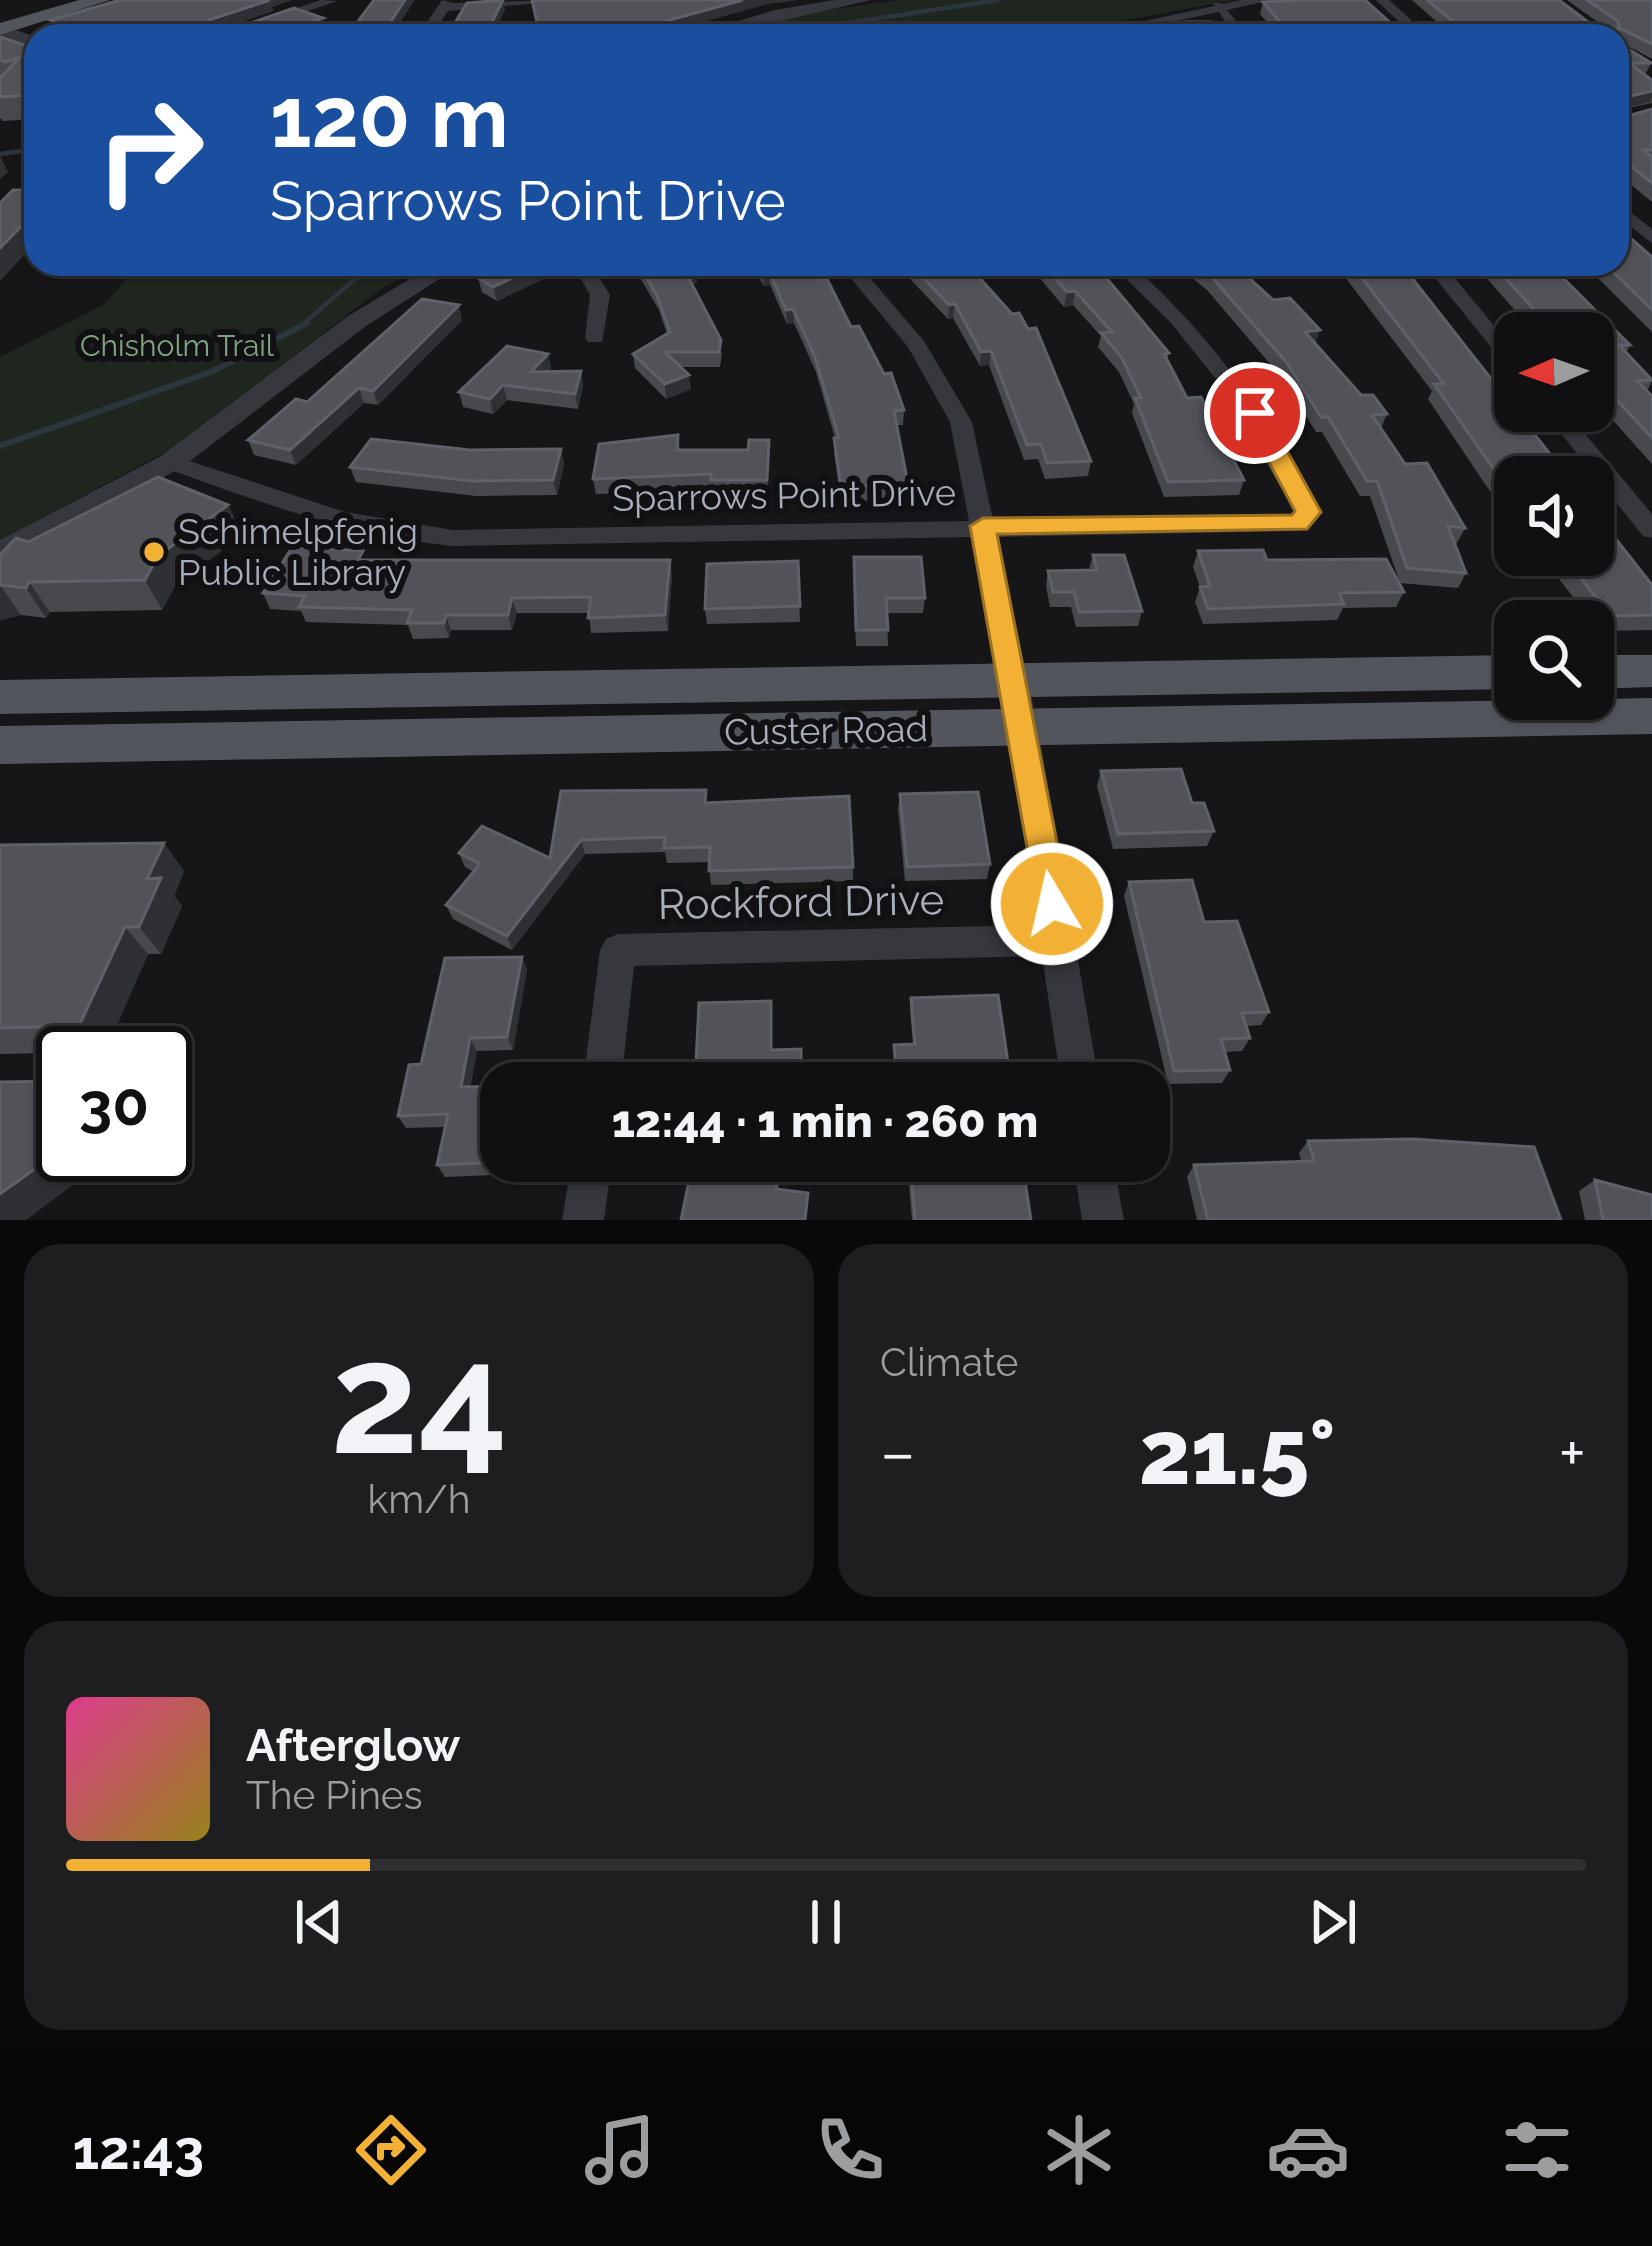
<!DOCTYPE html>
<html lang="en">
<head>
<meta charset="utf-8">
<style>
	:root { --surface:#101012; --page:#1e1e20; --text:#f1f3f6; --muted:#9c9d9f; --line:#303032; --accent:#f2b134 }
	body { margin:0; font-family:Raleway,sans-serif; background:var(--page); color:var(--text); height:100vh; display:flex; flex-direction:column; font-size:45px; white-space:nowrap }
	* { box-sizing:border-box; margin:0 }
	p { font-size:39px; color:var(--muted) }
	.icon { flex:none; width:66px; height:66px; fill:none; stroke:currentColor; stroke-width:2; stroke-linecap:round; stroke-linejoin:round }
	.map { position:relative; height:1220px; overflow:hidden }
	.drawer { display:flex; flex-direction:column; gap:24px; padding:24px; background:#09090a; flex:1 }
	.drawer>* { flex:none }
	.top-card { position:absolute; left:24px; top:24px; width:1605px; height:252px; border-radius:36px; box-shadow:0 3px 9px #0004,0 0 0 3px var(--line); background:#1a4fa0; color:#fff; overflow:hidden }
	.needle { width:78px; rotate:268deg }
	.buttons { position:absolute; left:1494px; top:312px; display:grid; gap:24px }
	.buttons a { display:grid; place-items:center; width:120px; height:120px; border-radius:24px; background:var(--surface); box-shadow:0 3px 9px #0004,0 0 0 3px var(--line); font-size:60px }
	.speed { position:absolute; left:36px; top:1026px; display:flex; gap:24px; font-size:60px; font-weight:700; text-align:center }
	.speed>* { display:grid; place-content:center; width:156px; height:156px; border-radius:50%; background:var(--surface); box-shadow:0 3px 9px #0004,0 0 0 3px var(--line); line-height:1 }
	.speed .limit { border:6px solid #111; border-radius:18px; background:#fff; color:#111 }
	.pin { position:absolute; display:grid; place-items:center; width:102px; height:102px; color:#fff; margin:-51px; border:6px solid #fff; border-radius:50%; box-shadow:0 3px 12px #0007 }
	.me { position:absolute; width:132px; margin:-66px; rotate:351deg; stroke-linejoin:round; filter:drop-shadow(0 0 9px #0008) }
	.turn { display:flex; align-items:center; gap:42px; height:252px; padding:0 48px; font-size:54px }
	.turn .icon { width:156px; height:156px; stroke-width:2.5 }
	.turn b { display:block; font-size:84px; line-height:102px }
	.big { font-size:90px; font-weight:800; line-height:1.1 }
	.drawer .tile { flex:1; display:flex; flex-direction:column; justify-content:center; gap:18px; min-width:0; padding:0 42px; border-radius:36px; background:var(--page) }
	.drawer .dial { align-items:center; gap:0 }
	.dial b { font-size:156px; line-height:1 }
	.song { display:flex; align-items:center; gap:36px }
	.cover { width:144px; height:144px; border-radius:18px; background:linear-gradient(135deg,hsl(330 70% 55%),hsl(50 70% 35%)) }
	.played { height:12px; border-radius:6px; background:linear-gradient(90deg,var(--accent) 20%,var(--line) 20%) }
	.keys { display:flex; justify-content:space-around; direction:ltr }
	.heat { display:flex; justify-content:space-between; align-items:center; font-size:66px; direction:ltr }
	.drawer .tiles { flex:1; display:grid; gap:24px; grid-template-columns:1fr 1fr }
	.tile:last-child { grid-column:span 2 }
	.trip { position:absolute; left:480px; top:1062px; width:690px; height:120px; border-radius:36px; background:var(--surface); box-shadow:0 3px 9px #0004,0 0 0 3px var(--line); font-weight:800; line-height:120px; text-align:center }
	.tab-bar { display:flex; height:192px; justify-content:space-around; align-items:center; background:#060607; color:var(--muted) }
	.tab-bar .icon { width:84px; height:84px }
	.tab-bar .on { color:var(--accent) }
	.tab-bar b { font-size:54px; color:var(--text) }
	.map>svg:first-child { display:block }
	.green { fill:#1e261f }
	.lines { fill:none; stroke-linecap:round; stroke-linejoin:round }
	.stream-far1 { stroke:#2c353c; stroke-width:4.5 }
	.stream { stroke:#2c353c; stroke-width:6 }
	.minor { fill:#37383d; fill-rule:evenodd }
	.tertiary { fill:#37383d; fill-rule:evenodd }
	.primary { fill:#53555c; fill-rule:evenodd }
	.wall { fill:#47494d }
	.shaded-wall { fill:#2f3033 }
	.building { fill:#525359; stroke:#5f6168; stroke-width:3 }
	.route { fill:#f2b134; stroke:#9d7322; stroke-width:3 }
	.poi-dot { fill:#f2b134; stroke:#111113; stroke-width:4.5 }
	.labels { text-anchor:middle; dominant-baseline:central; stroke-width:12; stroke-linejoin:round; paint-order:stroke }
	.far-park-label { font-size:30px; fill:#7fa381; stroke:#111113 }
	.street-label { font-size:36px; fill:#a8adb8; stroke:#111113 }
	.poi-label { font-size:36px; fill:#a8adb8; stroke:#111113; text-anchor:start }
	.near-street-label { font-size:42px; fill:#a8adb8; stroke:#111113 }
</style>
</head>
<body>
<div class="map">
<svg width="1652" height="1220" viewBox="0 0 1652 1220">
	<rect width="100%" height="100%" fill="#161618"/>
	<g class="green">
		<polygon points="899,0 1235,0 1037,36 715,36 806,13"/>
		<polygon points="139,264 426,264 381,289 179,445 0,540 0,357 105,304"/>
	</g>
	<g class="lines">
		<g class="stream-far1">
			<polyline points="799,36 822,27 998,0"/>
			<polyline points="0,154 36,149"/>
			<polyline points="301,326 372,264"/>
		</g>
		<polyline class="stream" points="0,446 211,372 307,323"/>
		<g class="minor">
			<polygon points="321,0 337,1 235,36 214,36"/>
			<polygon points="442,0 453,3 572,0 448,11 432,36 418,36"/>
			<polygon points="1376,0 1389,0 1429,36 1414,36"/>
			<polygon points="1213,3 1221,3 1249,36 1235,36"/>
			<polygon points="1617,202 1652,229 1652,243 1617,216"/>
			<polygon points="573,264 591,264 610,295 602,342 588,342 585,338 590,295"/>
			<path d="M839,264h19l66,77 48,81 21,98 298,-5 4,-4 -76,-128 -48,-60 -60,-59h20c80,71 139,154 189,248l-13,17 -9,2 -301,6 41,190 61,356h-38l-19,-127 -408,10 -13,117h-38l17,-133 6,-11 12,-5 419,-9 -29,-198 -36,-190 -519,9c-102,-10 -195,-44 -290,-79l-4,-5 12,-7 174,57 108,18 516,-9 -19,-99 -42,-75z"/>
			<polygon points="1424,264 1443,264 1515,351 1515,370 1508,368"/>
			<polygon points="1543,411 1566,411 1652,514 1652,538 1643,536"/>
			<polygon points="572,1161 612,1161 604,1220 562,1220"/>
			<polygon points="1073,1161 1113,1161 1124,1220 1082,1220"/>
		</g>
		<g class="tertiary">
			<polygon points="834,0 871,0 716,36 690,36 775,10"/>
			<polygon points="1241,0 1272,0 1109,36 1077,36"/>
			<polygon points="0,25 36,37 36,48 0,36"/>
			<polygon points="435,264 463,264 366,326 181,468 0,564 0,540 161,456 348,316"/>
		</g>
		<g class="primary">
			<polygon points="79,0 110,0 0,35 0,23"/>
			<polygon points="1515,655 1515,689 0,714 0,680"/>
			<polygon points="1593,655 1652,655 1652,687 1593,689"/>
			<polygon points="1652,698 1652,734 0,764 0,726"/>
		</g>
	</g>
	<g class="wall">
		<polygon points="120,0 292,0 272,7 273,11 222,28 327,29 306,36 68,36 56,32 50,20"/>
		<polygon points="1412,0 1559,0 1596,28 1606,28 1567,0 1652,0 1652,59 1620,42 1651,63 1645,75 1652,80 1652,103 1619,110 1619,113 1624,117 1652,109 1652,202 1617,173 1617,36 1453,36"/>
		<polygon points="1263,2 1405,36 1279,36 1260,14"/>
		<polygon points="1186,22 1222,36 1185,36 1184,33"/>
		<polygon points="0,37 36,49 36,119 3,121 0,118"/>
		<polygon points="1652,257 1652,332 1584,264 1617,264"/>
		<polygon points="632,264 693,264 696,269 697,283 692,284 722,354 720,367 681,367 691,389 666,399 635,368 633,354 667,334 659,310"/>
		<polygon points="751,264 808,264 851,327 904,410 903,425 897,425 908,484 907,499 841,502 834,453 835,438 816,372 794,323 787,324 770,285 764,286"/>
		<polygon points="896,264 967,264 1091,461 1088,476 1045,479 1038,459 1024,460 989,365 980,366 953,318 948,319"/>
		<polygon points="1028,264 1079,264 1169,353 1167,360 1187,398 1244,480 1239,495 1164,497 1132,413 1134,404 1119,372 1098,347 1101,336 1073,305 1064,307"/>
		<polygon points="1175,264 1234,264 1273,300 1320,330 1315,343 1361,395 1387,414 1381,428 1405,464 1465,528 1457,543 1454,543 1466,573 1458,588 1400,583 1370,496 1360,496 1322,432 1316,432 1282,378 1207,290"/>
		<polygon points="1335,264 1401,264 1515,477 1515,522 1487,487 1428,399 1432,391"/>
		<polygon points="1474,264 1549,264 1630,345 1626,353 1652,381 1647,391 1652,396 1652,464 1593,398 1593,333 1535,333"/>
		<polygon points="478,278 545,278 497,301 482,292"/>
		<polygon points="462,320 378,405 364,403 296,465 254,455 248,440 307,402"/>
		<polygon points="548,354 551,369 548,372 581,371 583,386 578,409 507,400 493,414 463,407 459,392"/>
		<polygon points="678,435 680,450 769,455 767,495 713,495 712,490 596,494 593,479"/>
		<polygon points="561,449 564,464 557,495 476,496 356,482 350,467 470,450"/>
		<polygon points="228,505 242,535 175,586 162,610 50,612 46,618 21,615 0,620 0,555 28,542"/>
		<polygon points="1198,551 1267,560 1404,592 1396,607 1343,608 1337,620 1203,624 1195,602 1200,587 1193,567"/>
		<polygon points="1093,555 1142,611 1138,626 1076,627 1071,607 1050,607 1046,586 1048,571 1089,570"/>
		<polygon points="1540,555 1593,555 1652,585 1652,630 1600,631"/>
		<polygon points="367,560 672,575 668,631 591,633 589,613 517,613 512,630 451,630 449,638 413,639 408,625 306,622 301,611 270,609 263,593"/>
		<polygon points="798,561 800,622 707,624 705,609"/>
		<polygon points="853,573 925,598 923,613 887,613 888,646 856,646"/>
		<polygon points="1101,771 1192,803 1214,831 1207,846 1113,849 1097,786"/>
		<polygon points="561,791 707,803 853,867 853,881 711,885 709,862 667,863 665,852 585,854 512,950 453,919 446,905 474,872 465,867 459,853 550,858"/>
		<polygon points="900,794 990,864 987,879 905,881 898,809"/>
		<polygon points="0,845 184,871 174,896 182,906 161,954 148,954 105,1052 0,1054"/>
		<polygon points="1129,882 1204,922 1269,1012 1261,1025 1246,1026 1250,1038 1242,1051 1225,1052 1230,1070 1222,1083 1168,1084 1124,896"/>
		<polygon points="522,957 527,970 513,1050 477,1051 470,1087 501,1161 515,1161 513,1174 445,1177 437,1165 445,1127 406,1128 398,1116 421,1064"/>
		<polygon points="911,998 1011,1083 894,1083 894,1045 913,1044 910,1011"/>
		<polygon points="1308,1141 1561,1220 1197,1220 1187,1177 1194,1165 1301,1161 1299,1153"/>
		<polygon points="907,1161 1022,1161 1031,1220 912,1220"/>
		<polygon points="1595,1180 1652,1220 1585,1220 1579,1191"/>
	</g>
	<g class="shaded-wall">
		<polygon points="262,0 292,0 272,7 273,11 213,32 207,28 209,20"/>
		<polygon points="405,0 415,0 391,36 381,36"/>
		<polygon points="503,0 505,10 493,36 485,36"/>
		<polygon points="743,0 799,0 768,4 654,36 611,36"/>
		<polygon points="323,18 327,29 306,36 270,36"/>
		<polygon points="36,86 36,112 28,95"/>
		<polygon points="1652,91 1651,102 1617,110 1622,98"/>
		<polygon points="0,155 8,172 0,179"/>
		<polygon points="36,211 36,242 0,281 0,248"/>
		<polygon points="543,264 545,278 497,301 493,287"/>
		<polygon points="696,269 697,283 687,285 685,271"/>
		<polygon points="769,271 770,285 764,286 763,272"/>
		<polygon points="1075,291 1073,305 1064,307 1067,292"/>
		<polygon points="955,304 953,318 948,319 949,305"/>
		<polygon points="459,305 462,320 378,405 373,391"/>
		<polygon points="793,309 794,323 787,324 786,310"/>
		<polygon points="1320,330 1315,344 1305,332"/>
		<polygon points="991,351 989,365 980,366 981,352"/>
		<polygon points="548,354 551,369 534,386 531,372"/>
		<polygon points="581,371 583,386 578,409 575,394"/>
		<polygon points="689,375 691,389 666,399 665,384"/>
		<polygon points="503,385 507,400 493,414 490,399"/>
		<polygon points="359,388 364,403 296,465 290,450"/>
		<polygon points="561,449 564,464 557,495 553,480"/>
		<polygon points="228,505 242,535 175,586 162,610 145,580 158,556"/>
		<polygon points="670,560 672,575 668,631 665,615"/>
		<polygon points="29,582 50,612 46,618 26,588"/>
		<polygon points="0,585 21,615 0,620"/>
		<polygon points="512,598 517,613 512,630 508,615"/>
		<polygon points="446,615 451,630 449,638 444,623"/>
		<polygon points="581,840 585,854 512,950 507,936"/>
		<polygon points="164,843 184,871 174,896 182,906 161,954 139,927 147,879"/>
		<polygon points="125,927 148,954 105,1052 79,1026"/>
		<polygon points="522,957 527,970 513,1050 507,1037"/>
		<polygon points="470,1038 477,1051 468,1100 461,1087"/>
		<polygon points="63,1117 63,1155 85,1155 73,1185 26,1220 0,1220 0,1194"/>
		<polygon points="507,1161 515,1161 513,1174 507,1162"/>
		<polygon points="781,1161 783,1161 777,1200 776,1189"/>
	</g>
	<g class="building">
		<polygon points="120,0 270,0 209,20 207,28 233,29 294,8 323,18 270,36 94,36 50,20"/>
		<polygon points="374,0 405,0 381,36 347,36"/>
		<polygon points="503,0 485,36 480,36 477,29 474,36 447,36 467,3"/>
		<polygon points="532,0 743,0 611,36 540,36"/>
		<polygon points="1303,0 1365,0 1405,36 1292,36 1263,2"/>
		<polygon points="1427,0 1559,0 1596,28 1619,28 1618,21 1587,0 1652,0 1652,44 1619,28 1620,44 1651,63 1629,63 1652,80 1652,91 1622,98 1619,113 1624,117 1652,109 1652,150 1643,150 1652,157 1652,183 1617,155 1617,36 1471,36"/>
		<polygon points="1186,22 1211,22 1222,36 1195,36"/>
		<polygon points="0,37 36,49 36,86 28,95 0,97 0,78 20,57 5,62 0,60"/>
		<polygon points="13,190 36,190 36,211 0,248 0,203"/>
		<polygon points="1617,226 1652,257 1652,310 1605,264 1617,264"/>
		<polygon points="483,264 542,264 493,287 478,278 478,266"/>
		<polygon points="639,264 693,264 696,269 685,271 721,340 719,352 665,352 689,375 665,384 633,354 670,332 657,296"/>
		<polygon points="759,264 808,264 820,280 827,279 851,327 859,326 884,374 891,373 904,410 894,411 908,484 841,487 834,438 839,438 815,357 793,309 786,310 769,271 763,272"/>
		<polygon points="910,264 967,264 1012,314 1019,313 1028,329 1036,328 1091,461 1047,463 1041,444 1027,445 991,351 981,352 955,304 949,305"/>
		<polygon points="1042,264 1079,264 1092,276 1103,274 1169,353 1164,354 1187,398 1201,397 1244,480 1168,482 1135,398 1141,398 1122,358 1101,333 1112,332 1075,291 1067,292"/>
		<polygon points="1196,264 1234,264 1273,300 1290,298 1320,330 1305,332 1361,395 1373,395 1387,414 1372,415 1405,464 1427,463 1465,528 1448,526 1466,573 1407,568 1377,481 1367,481 1328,417 1321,417 1287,363 1210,275"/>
		<polygon points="1351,264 1401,264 1568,477 1515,477 1515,496 1495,471 1434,384 1444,384"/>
		<polygon points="1492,264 1549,264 1630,345 1619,345 1652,380 1637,381 1652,396 1652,438 1593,374 1593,333 1556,333"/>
		<polygon points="422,299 459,305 373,391 359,388 290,450 248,440 296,399 307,402"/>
		<polygon points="507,346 548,354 531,372 581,371 575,394 503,385 490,399 459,392"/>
		<polygon points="678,435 677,450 748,450 749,440 769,440 767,480 711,480 711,474 593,479 599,444"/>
		<polygon points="371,439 470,450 561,449 553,480 472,481 350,467"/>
		<polygon points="158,477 228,505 158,556 145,580 29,582 26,588 0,585 0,555 16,538 28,542"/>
		<polygon points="1593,510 1652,585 1652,615 1611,616 1562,555 1593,555"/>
		<polygon points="293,546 363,551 358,560 670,560 665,615 588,618 591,597 512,598 508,615 446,615 444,623 407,623 412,610 299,607 305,596 263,593"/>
		<polygon points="1263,550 1267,560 1386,559 1404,592 1339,593 1344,604 1208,609 1200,587 1210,586 1198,551"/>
		<polygon points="1093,555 1124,555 1142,611 1079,612 1074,592 1053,592 1048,571 1097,570"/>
		<polygon points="854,557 921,557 925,598 886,598 888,630 856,630"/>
		<polygon points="798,561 800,606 705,609 707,564"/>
		<polygon points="1181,769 1192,803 1204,803 1214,831 1118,834 1101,771"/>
		<polygon points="706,790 705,803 849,796 853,867 709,871 710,847 664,848 665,837 581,840 507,936 446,905 480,864 459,853 482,826 550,858 561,791"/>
		<polygon points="978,792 990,864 907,867 900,794"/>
		<polygon points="164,843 147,879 161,878 139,927 125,927 79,1026 0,1028 0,845"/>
		<polygon points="1192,880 1204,922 1237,921 1269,1012 1242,1013 1250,1038 1221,1039 1230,1070 1174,1071 1129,882"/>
		<polygon points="522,957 507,1037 470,1038 461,1087 501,1086 501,1161 507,1162 437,1165 448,1114 398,1116 409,1065 421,1064 445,958"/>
		<polygon points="998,995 1011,1083 897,1083 894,1045 915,1044 911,998"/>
		<polygon points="771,1001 771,1050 801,1049 801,1083 695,1083 699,1003"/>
		<polygon points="63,1081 63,1117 43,1163 0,1194 0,1082"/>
		<polygon points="1413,1139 1534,1147 1561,1220 1208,1220 1194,1165 1314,1161 1308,1141"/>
		<polygon points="693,1161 781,1161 776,1189 808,1193 805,1220 681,1220"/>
		<polygon points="910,1161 1022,1161 1031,1220 915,1220"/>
		<polygon points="1595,1180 1652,1195 1652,1220 1603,1220"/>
	</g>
	<polygon class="route" points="1255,406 1266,413 1321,512 1307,529 997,534 1069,904 1064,915 1052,919 1039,915 970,526 983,518 1292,515 1295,511 1243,413"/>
	<circle class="poi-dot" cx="154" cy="552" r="12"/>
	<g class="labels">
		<g class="far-park-label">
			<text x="177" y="345">Chisholm Trail</text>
		</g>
		<g class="street-label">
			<text transform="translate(784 495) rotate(-1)">Sparrows Point Drive</text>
			<text transform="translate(826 730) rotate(-1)">Custer Road</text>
		</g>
		<g class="poi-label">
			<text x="178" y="531">Schimelpfenig<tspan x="178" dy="41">Public Library</tspan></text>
		</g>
		<g class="near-street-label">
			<text transform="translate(801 902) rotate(-1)">Rockford Drive</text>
		</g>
	</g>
</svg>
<div class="buttons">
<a><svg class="needle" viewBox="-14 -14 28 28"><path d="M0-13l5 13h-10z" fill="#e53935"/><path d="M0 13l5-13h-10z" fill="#9c9d9f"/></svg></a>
<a><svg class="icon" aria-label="sound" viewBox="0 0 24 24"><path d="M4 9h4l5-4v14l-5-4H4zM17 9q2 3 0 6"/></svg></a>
<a><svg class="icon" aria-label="search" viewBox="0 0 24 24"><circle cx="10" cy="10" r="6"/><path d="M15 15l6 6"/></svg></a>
</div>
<div class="speed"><div class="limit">30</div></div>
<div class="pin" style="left:1255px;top:413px;background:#d93025"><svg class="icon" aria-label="arrive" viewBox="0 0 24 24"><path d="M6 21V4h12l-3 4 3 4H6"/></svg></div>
<svg class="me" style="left:1052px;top:904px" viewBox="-20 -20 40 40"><circle r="17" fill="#f2b134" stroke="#fff" stroke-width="3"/><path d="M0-11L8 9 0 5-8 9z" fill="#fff"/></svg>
<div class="trip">12:44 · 1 min · 260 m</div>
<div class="top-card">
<div class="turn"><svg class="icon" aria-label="right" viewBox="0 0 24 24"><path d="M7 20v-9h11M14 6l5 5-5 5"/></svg><div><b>120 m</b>Sparrows Point Drive</div></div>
</div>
</div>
<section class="drawer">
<div class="tiles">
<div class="tile dial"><b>24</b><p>km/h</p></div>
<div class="tile"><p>Climate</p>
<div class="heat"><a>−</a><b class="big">21.5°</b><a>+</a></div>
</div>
<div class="tile">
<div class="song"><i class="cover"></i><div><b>Afterglow</b><p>The Pines</p></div></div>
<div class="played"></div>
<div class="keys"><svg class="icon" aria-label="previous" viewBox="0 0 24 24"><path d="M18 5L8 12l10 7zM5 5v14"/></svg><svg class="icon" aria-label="pause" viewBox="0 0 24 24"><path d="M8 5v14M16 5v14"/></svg><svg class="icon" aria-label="next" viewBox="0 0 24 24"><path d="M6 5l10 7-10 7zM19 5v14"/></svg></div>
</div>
</div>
</section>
<nav class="tab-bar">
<b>12:43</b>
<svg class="icon on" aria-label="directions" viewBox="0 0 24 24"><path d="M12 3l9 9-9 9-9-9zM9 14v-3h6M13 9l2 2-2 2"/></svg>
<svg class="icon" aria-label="music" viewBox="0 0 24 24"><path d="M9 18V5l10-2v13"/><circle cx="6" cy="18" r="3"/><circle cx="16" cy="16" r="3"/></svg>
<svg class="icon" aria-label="phone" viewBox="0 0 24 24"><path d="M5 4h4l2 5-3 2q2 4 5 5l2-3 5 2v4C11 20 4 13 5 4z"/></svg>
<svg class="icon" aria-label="climate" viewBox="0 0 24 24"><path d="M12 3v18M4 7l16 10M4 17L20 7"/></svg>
<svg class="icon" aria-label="car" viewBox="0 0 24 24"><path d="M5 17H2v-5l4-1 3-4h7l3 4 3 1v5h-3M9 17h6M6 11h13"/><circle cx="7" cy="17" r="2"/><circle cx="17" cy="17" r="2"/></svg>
<svg class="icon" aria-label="filters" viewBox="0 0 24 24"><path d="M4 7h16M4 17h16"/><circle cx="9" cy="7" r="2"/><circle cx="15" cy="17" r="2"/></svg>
</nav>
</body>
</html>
